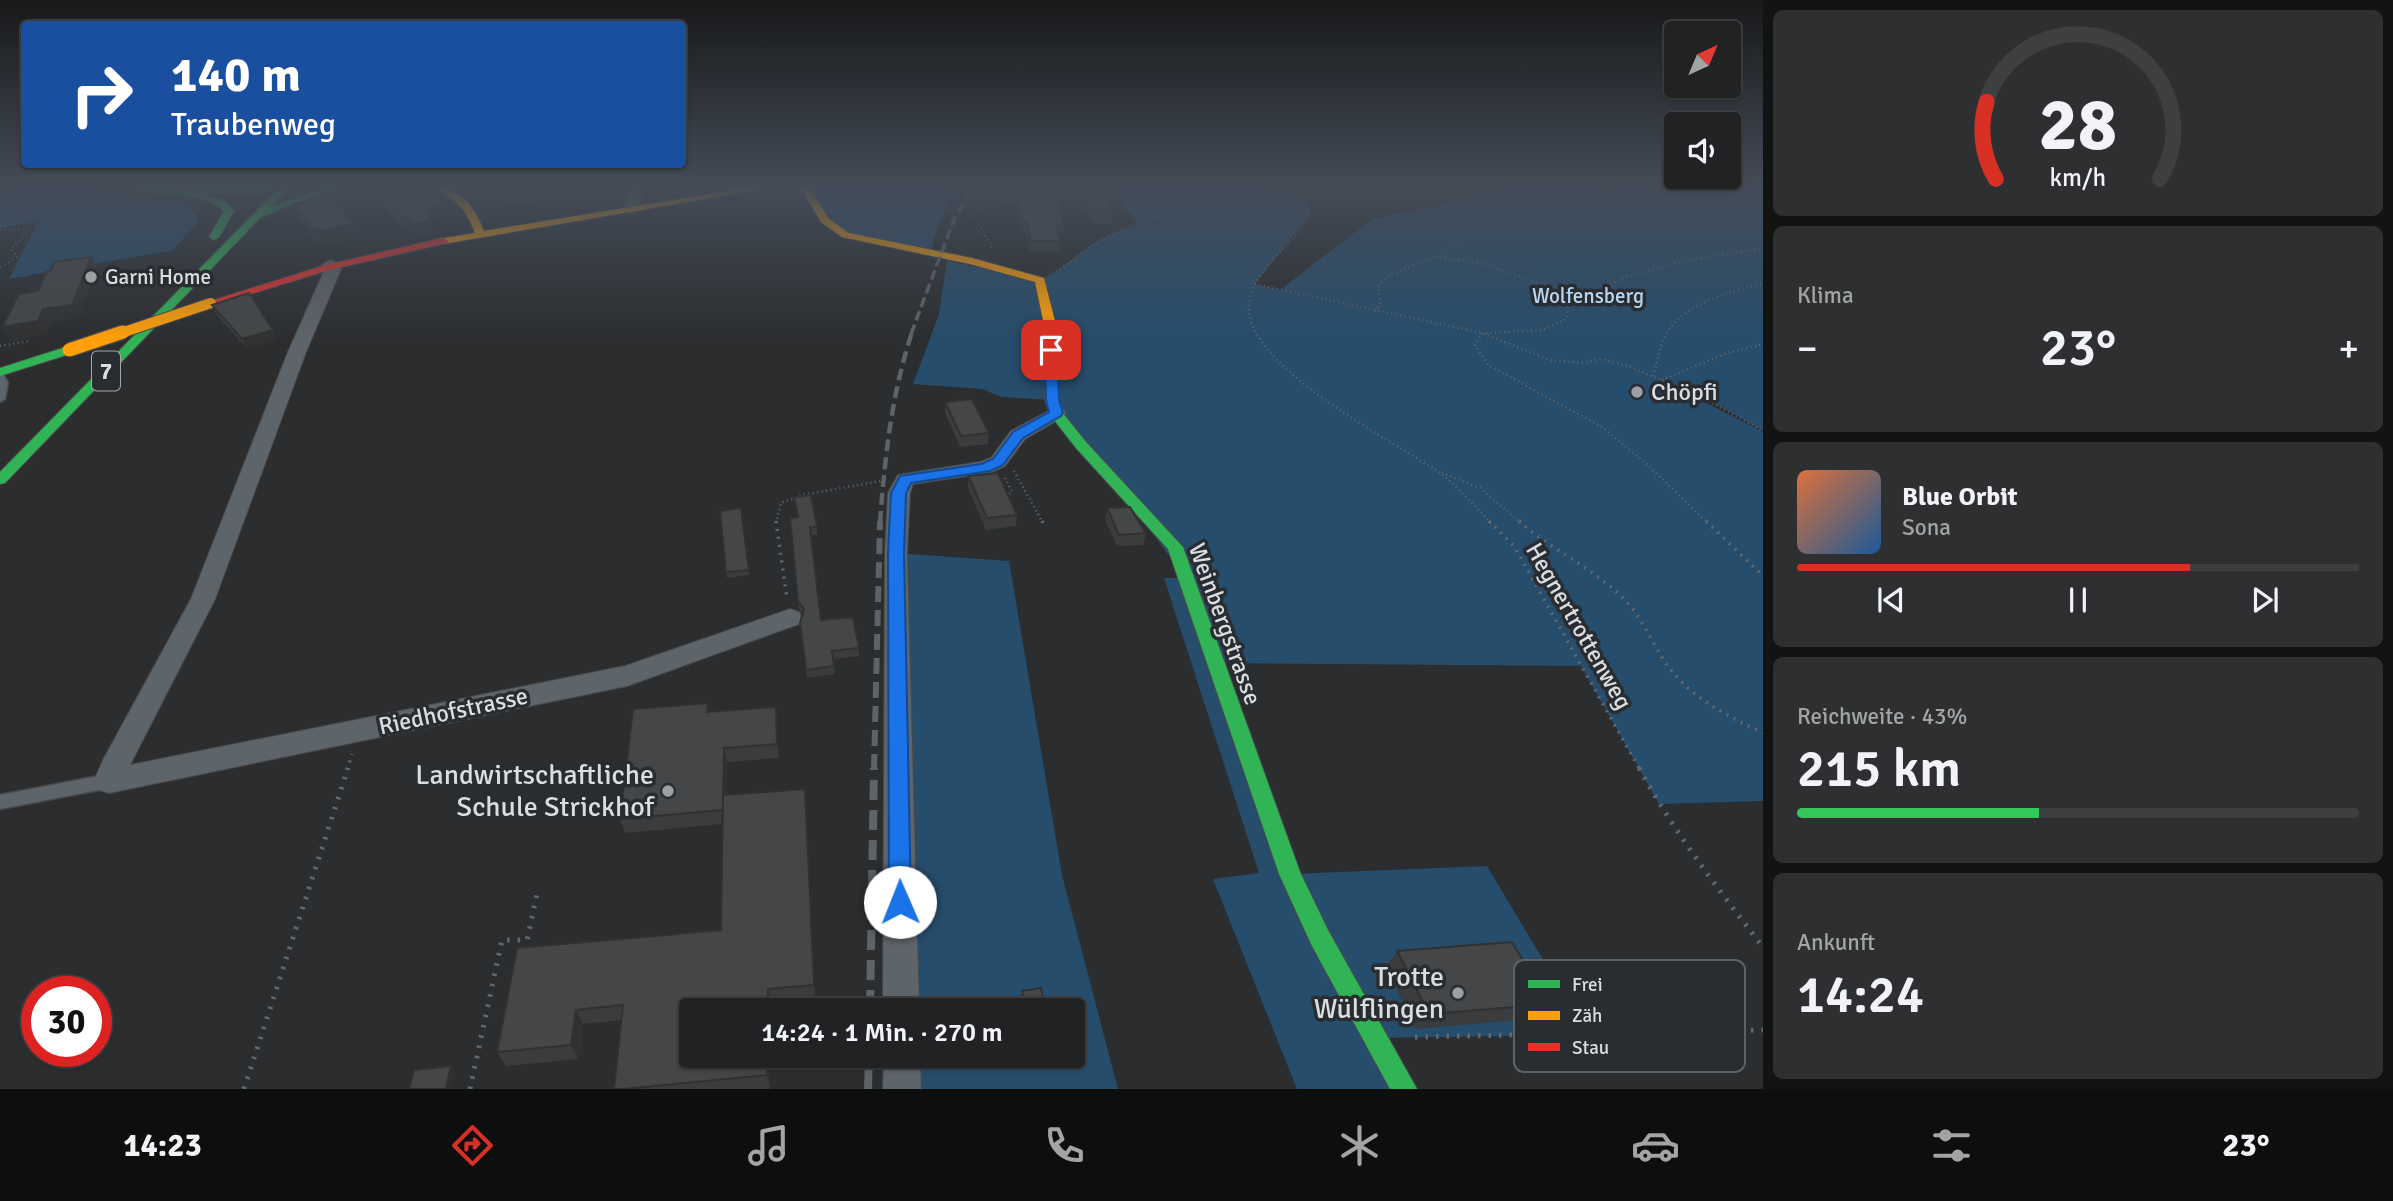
<!DOCTYPE html>
<html lang="de">
<head>
<meta charset="utf-8">
<style>
	:root { --surface:#202223; --page:#2d2f30; --text:#f1f3f6; --muted:#a2a4a6; --line:#3d3f41; --accent:#d93025 }
	body { margin:0; font-family:Signika,sans-serif; background:var(--page); color:var(--text); height:100vh; display:flex; flex-direction:column; font-size:26px; white-space:nowrap }
	* { box-sizing:border-box; margin:0 }
	p { font-size:23px; color:var(--muted) }
	.icon { flex:none; width:38px; height:38px; fill:none; stroke:currentColor; stroke-width:2; stroke-linecap:round; stroke-linejoin:round }
	.map { position:relative; flex:1; overflow:hidden }
	.sheet { display:flex; flex-direction:column; gap:10px; padding:10px; background:#121313; width:630px }
	.sheet>* { flex:none }
	.top-card { position:absolute; left:21px; top:21px; width:665px; height:147px; border-radius:7px; box-shadow:0 2px 5px #0004,0 0 0 2px var(--line); background:#1a4fa0; color:#fff; overflow:hidden }
	.needle { width:46px; rotate:44deg }
	.tools { position:absolute; left:1664px; top:21px; display:grid; gap:14px }
	.tools a { display:grid; place-items:center; width:77px; height:77px; border-radius:7px; background:var(--surface); box-shadow:0 2px 5px #0004,0 0 0 2px var(--line); font-size:35px }
	.speed { position:absolute; left:21px; top:976px; display:flex; gap:14px; font-size:35px; font-weight:700; text-align:center }
	.speed>* { display:grid; place-content:center; width:91px; height:91px; border-radius:50%; background:var(--surface); box-shadow:0 2px 5px #0004,0 0 0 2px var(--line); line-height:1 }
	.speed .limit { border:10px solid #d22; background:#fff; color:#111 }
	.pin { position:absolute; display:grid; place-items:center; width:60px; height:60px; color:#fff; margin:-30px; border-radius:14px; box-shadow:0 4px 10px #0006 }
	.me { position:absolute; width:77px; margin:-38px; rotate:359deg; stroke-linejoin:round; filter:drop-shadow(0 0 5px #0008) }
	.turn { display:flex; align-items:center; gap:24px; height:147px; padding:0 35px; font-size:32px }
	.turn .icon { width:91px; height:91px; stroke-width:2.5 }
	.turn b { display:block; font-size:49px; line-height:60px }
	.big { font-size:52px; font-weight:600; line-height:1.1 }
	.sheet .widget { flex:1; display:flex; flex-direction:column; justify-content:center; gap:10px; min-width:0; padding:0 24px; border-radius:10px; background:var(--page) }
	.sheet .dial { align-items:center; gap:0 }
	.dial svg { height:182px; overflow:visible; fill:none; stroke:var(--line); stroke-width:7; stroke-linecap:round; text-anchor:middle }
	.dial text { fill:var(--text); stroke:none }
	.song { display:flex; align-items:center; gap:21px }
	.cover { width:84px; height:84px; border-radius:10px; background:linear-gradient(135deg,hsl(20 70% 55%),hsl(210 70% 35%)) }
	.played { height:7px; border-radius:4px; background:linear-gradient(90deg,var(--accent) 70%,var(--line) 70%) }
	.keys { display:flex; justify-content:space-around; direction:ltr }
	.heat { display:flex; justify-content:space-between; align-items:center; font-size:38px; direction:ltr }
	.charge { height:10px; border-radius:5px; background:linear-gradient(90deg,#34c759 43%,var(--line) 0) }
	.trip { position:absolute; left:679px; top:998px; width:406px; height:70px; border-radius:7px; background:var(--surface); box-shadow:0 2px 5px #0004,0 0 0 2px var(--line); font-weight:600; line-height:70px; text-align:center }
	.tabs { display:flex; height:112px; justify-content:space-around; align-items:center; background:#0d0e0e; color:var(--muted) }
	.tabs .icon { width:49px; height:49px }
	.tabs .selected { color:var(--accent) }
	.tabs b { font-size:32px; color:var(--text) }
	main { display:flex; flex:1; min-height:0 }
	.map>svg:first-child { display:block }
	.green { fill:#274d6c }
	.lines { fill:none; stroke-linecap:round; stroke-linejoin:round }
	.lane-casing { stroke:#48494a; stroke-width:3 }
	.street-casing { stroke:#48494a; stroke-width:2 }
	.fast-casing { stroke:#48494a; stroke-width:2 }
	.slow-casing { stroke:#48494a; stroke-width:2 }
	.jam-casing { stroke:#48494a; stroke-width:2 }
	.path-far2 { stroke:#63686d; stroke-width:2.5; stroke-dasharray:1 3.5; stroke-linecap:butt }
	.path-far1 { stroke:#63686d; stroke-width:3.5; stroke-dasharray:2 6; stroke-linecap:butt }
	.path { stroke:#63686d; stroke-width:5; stroke-dasharray:2.5 8; stroke-linecap:butt }
	.lane { fill:#5d646a; fill-rule:evenodd }
	.street { fill:#5d646a; fill-rule:evenodd }
	.fast { fill:#30b455; fill-rule:evenodd }
	.slow { fill:#ff9f0a; fill-rule:evenodd }
	.jam { fill:#e5322d; fill-rule:evenodd }
	.rail-far3 { stroke:#5f6366; stroke-width:3.5; stroke-dasharray:10 4.5; stroke-linecap:butt }
	.rail-far2 { stroke:#5f6366; stroke-width:4.5; stroke-dasharray:12 6; stroke-linecap:butt }
	.rail-far1 { stroke:#5f6366; stroke-width:6; stroke-dasharray:16 8; stroke-linecap:butt }
	.rail { stroke:#5f6366; stroke-width:8; stroke-dasharray:20 10; stroke-linecap:butt }
	.slow-bridge-far1-casing { stroke:#48494a; stroke-width:12; stroke-linecap:butt }
	.slow-bridge-casing { stroke:#48494a; stroke-width:16; stroke-linecap:butt }
	.slow-bridge-far1 { stroke:#ff9f0a; stroke-width:10 }
	.slow-bridge { stroke:#ff9f0a; stroke-width:13 }
	.wall { fill:#3a3c3d }
	.shaded-wall { fill:#303132 }
	.building { fill:#444647; stroke:#303132; stroke-width:2 }
	.route { fill:#1a73e8; stroke:#114b97; stroke-width:2 }
	.poi-dot { fill:#9da0a2; stroke:#292d31; stroke-width:2.5 }
	.labels { text-anchor:middle; dominant-baseline:central; stroke-width:7; stroke-linejoin:round; paint-order:stroke }
	.far-poi-label { font-size:21px; fill:#dbdee0; stroke:#292d31; text-anchor:start }
	.far-park-label { font-size:21px; fill:#b9d7f1; stroke:#292d31 }
	.shield { fill:#292d31; stroke:#a6a9ac; stroke-width:2 }
	.shield-label { font-size:23px; font-weight:bold; fill:#dbdee0 }
	.poi-label { font-size:24px; fill:#dbdee0; stroke:#292d31; text-anchor:start }
	.street-label { font-size:24px; fill:#dbdee0; stroke:#292d31 }
	.near-poi-label { font-size:28px; fill:#dbdee0; stroke:#292d31; text-anchor:end }
	.key { fill:#292d31; stroke:#5e6266; stroke-width:2 }
	.key-label { font-size:19px; fill:#dbdee0 }
</style>
</head>
<body>
<main>
<div class="map">
<svg width="1763" height="1089" viewBox="0 0 1763 1089">
	<rect width="100%" height="100%" fill="#2b2d2f"/>
	<g class="green">
		<polygon points="0,187 97,187 122,197 181,202 197,215 197,223 173,250 9,279 38,222 0,228"/>
		<polygon points="804,187 957,187 938,225 930,253 846,235"/>
		<polygon points="1106,187 1291,187 1280,191 1309,205 1310,214 1255,284 1280,290 1372,219 1487,195 1494,187 1763,187 1763,431 1722,407 1664,381 1763,432 1763,801 1659,804 1581,666 1216,663 1290,874 1487,866 1588,1035 1375,1038 1404,1089 1297,1089 1213,879 1259,873 1164,578 1186,578 1052,400 1001,397 982,389 913,384 939,314 947,261 1040,280 1058,270 1099,240 1139,223"/>
		<polygon points="896,553 1009,561 1062,875 1118,1089 902,1089 902,1055 1073,1055 1073,1010 901,1010"/>
	</g>
	<g class="lines">
		<defs>
			<g id="lane">
				<polygon points="0,373 3,374 8,383 5,399 0,402"/>
				<polygon points="109,774 115,776 117,781 115,786 109,788 0,809 0,795"/>
			</g>
			<g id="street">
				<polygon points="632,187 645,187 636,210 629,214 622,210"/>
				<polygon points="330,260 335,262 341,269 306,352 215,599 130,765 625,666 790,609 799,612 802,618 799,624 627,686 109,793 99,790 94,781 103,760 191,599 288,352 325,269 322,265"/>
				<polygon points="1056,407 1063,409 1066,413 1063,417 1025,439 1005,466 992,472 913,484 910,493 907,553 919,1010 883,1010 885,553 888,493 898,475 980,462 991,458 1011,431"/>
				<polygon points="884,1055 920,1055 921,1089 883,1089"/>
			</g>
			<g id="fast">
				<path d="M132,187h34l28,4 4,-3 74,1 -5,3 -63,2 22,8 8,9 -15,26 -5,3 -5,-3 15,-26c-26,-25 -65,-10 -92,-24z"/>
				<polygon points="280,187 289,187 272,206 330,187 343,188 291,204 260,218 5,483 0,484 0,472"/>
				<polygon points="69,346 73,347 73,353 0,376 0,368"/>
				<polygon points="1051,374 1057,378 1059,400 1062,412 1086,442 1183,547 1300,872 1328,930 1417,1089 1390,1089 1312,946 1279,874 1168,549 1076,448 1051,416 1045,400 1045,378"/>
			</g>
			<g id="slow">
				<path d="M432,187c29,0 42,19 52,44l269,-44h23l-333,57 -4,-1v-4l36,-6c-11,-29 -19,-31 -43,-46z"/>
				<polygon points="800,187 809,187 828,218 849,233 972,258 1044,278 1056,325 1055,381 1051,382 1045,378 1044,325 1035,282 970,264 842,237 821,222"/>
			</g>
			<polygon id="jam" points="443,238 448,241 447,243 329,270 211,306 205,303 322,266"/>
		</defs>
		<use href="#lane" class="lane-casing"/>
		<use href="#street" class="street-casing"/>
		<use href="#fast" class="fast-casing"/>
		<use href="#slow" class="slow-casing"/>
		<use href="#jam" class="jam-casing"/>
		<g class="path-far2">
			<polyline points="988,187 975,218 992,246 990,248"/>
			<polyline points="0,188 5,187"/>
			<path d="M1279,191l22,9 10,10c-12,34 -57,55 -62,92 -8,63 142,137 188,169 20,14 37,35 54,52"/>
			<polyline points="0,201 20,198 23,187"/>
			<polyline points="547,208 554,187"/>
			<polyline points="0,215 37,209"/>
			<polyline points="0,226 12,224 20,198"/>
			<polyline points="0,230 23,229 28,232 11,249 17,257 0,268"/>
			<polyline points="1436,257 1481,263 1580,297"/>
			<polyline points="1056,272 1101,239 1139,222 1291,187"/>
			<polyline points="1255,284 1482,333 1550,360 1583,363 1601,359 1629,366 1718,406 1763,431"/>
			<polyline points="1375,311 1381,302 1378,287 1390,275 1439,255 1471,236 1618,187"/>
			<polyline points="1482,333 1475,345 1488,365 1602,427 1642,460 1708,523"/>
			<path d="M1486,333l57,-3 24,-11 1,-13c60,-38 126,-48 195,-57"/>
			<polyline points="0,346 29,341"/>
			<path d="M1653,376c5,-14 6,-30 13,-42 18,-31 65,-43 97,-50"/>
			<polyline points="1662,380 1727,353 1763,344"/>
			<polyline points="1014,471 1043,523"/>
			<polyline points="1442,473 1480,488 1521,523"/>
			<polyline points="1005,478 1012,492 1006,495"/>
			<polyline points="776,523 781,503 802,495 881,481"/>
		</g>
		<g class="path-far1">
			<polyline points="776,521 787,599"/>
			<polyline points="1042,521 1045,526"/>
			<polyline points="1489,521 1514,546 1640,770"/>
			<path d="M1519,521c32,29 73,46 104,77 19,19 29,45 44,67 24,33 60,51 96,68"/>
			<polyline points="1706,521 1763,576"/>
			<polyline points="347,770 352,754"/>
		</g>
		<g class="path">
			<path d="M1639,768c35,64 79,121 124,179"/>
			<polyline points="1415,1037 1763,1030"/>
			<polyline points="244,1089 348,768"/>
			<polyline points="470,1089 502,940 527,940 538,889"/>
		</g>
		<use href="#lane" class="lane"/>
		<use href="#street" class="street"/>
		<use href="#fast" class="fast"/>
		<use href="#slow" class="slow"/>
		<use href="#jam" class="jam"/>
		<polyline class="rail-far3" points="911,334 953,222 972,187"/>
		<path class="rail-far2" d="M880,523c5,-67 11,-126 32,-191"/>
		<polyline class="rail-far1" points="874,770 880,521"/>
		<g class="rail">
			<polyline points="870,1010 874,768"/>
			<polyline points="868,1089 869,1055"/>
		</g>
		<defs>
			<polyline id="slow-bridge-far1" points="118,334 211,303"/>
			<polyline id="slow-bridge" points="69,350 123,332"/>
		</defs>
		<use href="#slow-bridge-far1" class="slow-bridge-far1-casing"/>
		<use href="#slow-bridge" class="slow-bridge-casing"/>
		<use href="#slow-bridge-far1" class="slow-bridge-far1"/>
		<use href="#slow-bridge" class="slow-bridge"/>
	</g>
	<g class="wall">
		<polygon points="502,187 538,207 503,210 506,197 500,197 499,193"/>
		<polygon points="1055,187 1064,225 1063,235 1059,235 1061,241 1060,252 1029,251 1025,232 1021,232 1017,206 998,204 999,194"/>
		<polygon points="1073,187 1100,187 1114,210 1112,224 1093,224"/>
		<polygon points="379,194 446,218 431,221 436,234 416,238 413,229 405,230 384,207"/>
		<polygon points="294,204 354,224 358,237 326,245 324,242 318,244 299,217"/>
		<polygon points="212,305 278,340 247,349 217,315"/>
		<polygon points="945,402 989,433 988,444 960,447 945,413"/>
		<polygon points="968,476 1017,515 1016,526 986,530 968,488"/>
		<polygon points="794,497 817,527 817,535 811,535 821,620 859,648 859,656 833,659 835,674 807,678 801,631 802,614 799,609 790,518 797,517"/>
		<polygon points="741,508 749,575 727,578 720,511"/>
		<polygon points="1107,508 1146,533 1143,545 1117,546 1105,520"/>
		<polygon points="708,703 709,712 776,707 779,758 727,762 726,795 806,805 815,1000 770,1004 770,1010 691,1010 691,1055 770,1055 770,1089 614,1089 621,1020 583,1024 579,1059 506,1066 497,1052 721,930 723,824 625,833 620,819"/>
		<polygon points="1397,951 1549,1004 1533,1019 1416,1029 1386,967"/>
		<polygon points="1022,991 1046,1010 1024,1010 1021,996"/>
	</g>
	<g class="shaded-wall">
		<polygon points="543,187 546,187 538,207 503,210 502,205"/>
		<polygon points="442,205 446,218 431,221 436,234 416,238 412,225 426,208"/>
		<polygon points="408,216 413,229 405,230 401,217"/>
		<polygon points="354,224 358,237 326,245 320,231"/>
		<polygon points="319,229 324,242 318,244 313,230"/>
		<polygon points="91,257 98,269 79,318 51,322 46,335 11,341 2,327 43,309"/>
		<polygon points="273,330 278,340 247,349 242,339"/>
		<polygon points="776,707 778,721 779,758 777,744"/>
		<polygon points="724,748 727,762 726,824 723,810"/>
		<polygon points="805,789 806,805 815,1000 814,985"/>
		<polygon points="768,989 770,1004 770,1010 767,1010"/>
		<polygon points="576,1010 583,1024 579,1059 571,1045"/>
		<polygon points="767,1055 770,1055 770,1089 767,1075"/>
		<polygon points="451,1066 455,1071 451,1089 446,1089"/>
	</g>
	<g class="building">
		<polygon points="412,187 424,187 442,205 426,208 431,221 412,225 408,216 401,217 379,194"/>
		<polygon points="502,187 543,187 537,203 502,205 508,193 499,193"/>
		<polygon points="1002,187 1055,187 1064,225 1057,225 1061,241 1030,241 1026,222 1022,222 1018,196 999,194"/>
		<polygon points="1082,187 1100,187 1114,210 1095,211"/>
		<polygon points="330,194 354,224 320,231 319,229 313,230 294,204"/>
		<polygon points="91,257 72,305 43,309 38,321 2,327 19,294 38,291 47,271 51,270 54,262"/>
		<polygon points="249,293 273,330 242,339 212,305"/>
		<polygon points="972,399 989,433 961,436 945,402"/>
		<polygon points="998,473 1017,515 987,518 968,476"/>
		<polygon points="811,495 817,527 810,527 821,620 853,617 859,648 832,651 834,666 806,670 800,623 804,609 798,601 790,518 798,517 794,497"/>
		<polygon points="1130,507 1146,533 1119,535 1107,508"/>
		<polygon points="741,508 749,570 726,572 720,511"/>
		<polygon points="708,703 707,712 776,707 777,744 724,748 723,810 620,819 633,709"/>
		<polygon points="805,789 814,985 768,989 767,1010 691,1010 691,1055 767,1055 767,1075 623,1089 614,1089 623,1005 576,1010 571,1045 497,1052 517,948 721,930 723,795"/>
		<polygon points="1512,942 1549,1004 1429,1014 1397,951"/>
		<polygon points="1041,988 1046,1010 1026,1010 1022,991"/>
		<polygon points="451,1066 446,1089 409,1089 414,1070"/>
	</g>
	<linearGradient id="sky" x2="0" y2="1"><stop stop-color="#18191a"/><stop offset="0.55" stop-color="#444c58"/><stop offset="1" stop-color="#444c58" stop-opacity="0"/></linearGradient>
	<rect width="1763" height="340" fill="url(#sky)"/>
	<polygon class="route" points="1051,347 1057,350 1059,400 1063,413 1061,416 1023,438 1003,465 990,471 911,483 906,493 904,553 911,902 908,910 900,913 892,910 889,902 888,553 891,493 900,476 981,464 993,459 1013,432 1049,412 1046,400 1045,350"/>
	<g class="poi-dot">
		<circle cx="91" cy="277" r="7"/>
		<circle cx="1637" cy="392" r="7"/>
		<circle cx="668" cy="791" r="7"/>
		<circle cx="1458" cy="993" r="7"/>
	</g>
	<g class="labels">
		<g class="far-poi-label">
			<text x="105" y="277">Garni Home</text>
		</g>
		<g class="far-park-label">
			<text x="1588" y="296">Wolfensberg</text>
		</g>
		<rect class="shield" x="92" y="351.5" width="28" height="39" rx="5"/>
		<g class="shield-label">
			<text x="106" y="371">7</text>
		</g>
		<g class="poi-label">
			<text x="1651" y="392">Chöpfi</text>
		</g>
		<g class="street-label">
			<text transform="translate(1225 624) rotate(70)">Weinbergstrasse</text>
			<text transform="translate(1579 626) rotate(60)">Hegnertrottenweg</text>
			<text transform="translate(453 711) rotate(-12)">Riedhofstrasse</text>
		</g>
		<g class="near-poi-label">
			<text x="654" y="775">Landwirtschaftliche<tspan x="654" dy="32">Schule Strickhof</tspan></text>
			<text x="1444" y="977">Trotte<tspan x="1444" dy="32">Wülflingen</tspan></text>
		</g>
	</g>
	<rect x="1514" y="960" width="231" height="112" rx="10" class="key"/>
	<rect x="1528" y="980" width="32" height="8" fill="#30b455"/>
	<rect x="1528" y="1011" width="32" height="9" fill="#ff9f0a"/>
	<rect x="1528" y="1043" width="32" height="8" fill="#e5322d"/>
	<g class="key-label">
		<text x="1572" y="991">Frei</text>
		<text x="1572" y="1022">Zäh</text>
		<text x="1572" y="1054">Stau</text>
	</g>
</svg>
<div class="tools">
<a><svg class="needle" viewBox="-14 -14 28 28"><path d="M0-13l5 13h-10z" fill="#e53935"/><path d="M0 13l5-13h-10z" fill="#a2a4a6"/></svg></a>
<a><svg class="icon" aria-label="sound" viewBox="0 0 24 24"><path d="M4 9h4l5-4v14l-5-4H4zM17 9q2 3 0 6"/></svg></a>
</div>
<div class="speed"><div class="limit">30</div></div>
<div class="pin" style="left:1051px;top:350px;background:#d93025"><svg class="icon" aria-label="arrive" viewBox="0 0 24 24"><path d="M6 21V4h12l-3 4 3 4H6"/></svg></div>
<svg class="me" style="left:900px;top:902px" viewBox="-20 -20 40 40"><circle r="19" fill="#fff"/><path d="M0-13L10 11 0 6-10 11z" fill="#1a73e8"/></svg>
<div class="trip">14:24 · 1 Min. · 270 m</div>
<div class="top-card">
<div class="turn"><svg class="icon" aria-label="right" viewBox="0 0 24 24"><path d="M7 20v-9h11M14 6l5 5-5 5"/></svg><div><b>140 m</b>Traubenweg</div></div>
</div>
</div>
<section class="sheet">
<div class="widget dial"><svg viewBox="0 0 100 80">
<path d="M14 69A42 42 0 1 1 86 69"/>
<path d="M14 69A42 42 0 0 1 10 35" stroke="#d93025"/>
<text x="50" y="56" font-size="32" font-weight="700">28</text>
<text x="50" y="72" font-size="11">km/h</text>
</svg></div>
<div class="widget"><p>Klima</p>
<div class="heat"><a>−</a><b class="big">23°</b><a>+</a></div>
</div>
<div class="widget">
<div class="song"><i class="cover"></i><div><b>Blue Orbit</b><p>Sona</p></div></div>
<div class="played"></div>
<div class="keys"><svg class="icon" aria-label="previous" viewBox="0 0 24 24"><path d="M18 5L8 12l10 7zM5 5v14"/></svg><svg class="icon" aria-label="pause" viewBox="0 0 24 24"><path d="M8 5v14M16 5v14"/></svg><svg class="icon" aria-label="next" viewBox="0 0 24 24"><path d="M6 5l10 7-10 7zM19 5v14"/></svg></div>
</div>
<div class="widget"><p>Reichweite · 43%</p><b class="big">215 km</b><div class="charge"></div></div>
<div class="widget"><p>Ankunft</p><b class="big">14:24</b></div>
</section>
</main>
<nav class="tabs">
<b>14:23</b>
<svg class="icon selected" aria-label="directions" viewBox="0 0 24 24"><path d="M12 3l9 9-9 9-9-9zM9 14v-3h6M13 9l2 2-2 2"/></svg>
<svg class="icon" aria-label="music" viewBox="0 0 24 24"><path d="M9 18V5l10-2v13"/><circle cx="6" cy="18" r="3"/><circle cx="16" cy="16" r="3"/></svg>
<svg class="icon" aria-label="phone" viewBox="0 0 24 24"><path d="M5 4h4l2 5-3 2q2 4 5 5l2-3 5 2v4C11 20 4 13 5 4z"/></svg>
<svg class="icon" aria-label="climate" viewBox="0 0 24 24"><path d="M12 3v18M4 7l16 10M4 17L20 7"/></svg>
<svg class="icon" aria-label="car" viewBox="0 0 24 24"><path d="M5 17H2v-5l4-1 3-4h7l3 4 3 1v5h-3M9 17h6M6 11h13"/><circle cx="7" cy="17" r="2"/><circle cx="17" cy="17" r="2"/></svg>
<svg class="icon" aria-label="filters" viewBox="0 0 24 24"><path d="M4 7h16M4 17h16"/><circle cx="9" cy="7" r="2"/><circle cx="15" cy="17" r="2"/></svg>
<b>23°</b>
</nav>
</body>
</html>
